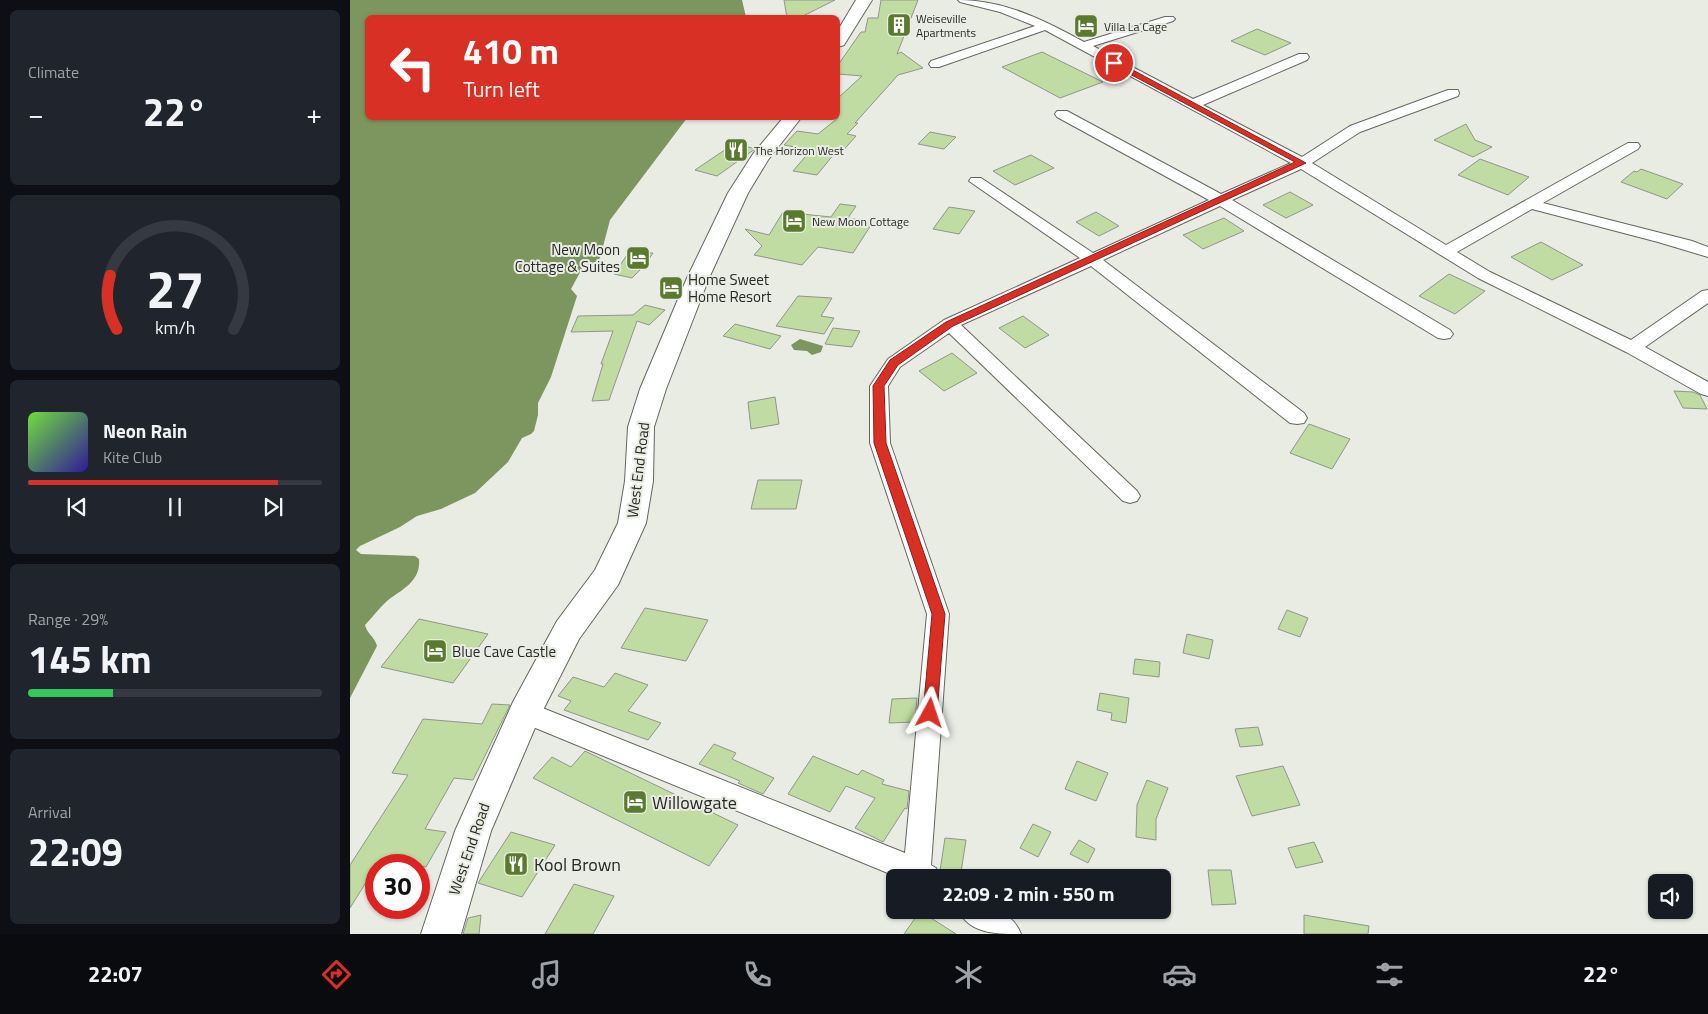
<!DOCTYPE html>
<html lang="en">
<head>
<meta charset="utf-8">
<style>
	:root { --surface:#171b24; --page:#20242c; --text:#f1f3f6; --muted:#9ea1a6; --line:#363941; --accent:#d93025 }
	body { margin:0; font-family:"Titillium Web",sans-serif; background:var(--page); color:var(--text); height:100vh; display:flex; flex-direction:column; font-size:19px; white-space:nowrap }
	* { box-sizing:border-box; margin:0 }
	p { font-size:16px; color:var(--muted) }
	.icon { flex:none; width:28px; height:28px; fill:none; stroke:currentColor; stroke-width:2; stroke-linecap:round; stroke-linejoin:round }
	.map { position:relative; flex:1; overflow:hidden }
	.drawer { display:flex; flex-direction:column; gap:10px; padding:10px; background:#0d0f14; width:350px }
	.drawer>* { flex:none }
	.guide { position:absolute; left:15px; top:15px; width:475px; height:105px; border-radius:8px; box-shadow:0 1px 4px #0004; background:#d93025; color:#fff; overflow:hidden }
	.tools { position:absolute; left:1298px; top:874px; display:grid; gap:10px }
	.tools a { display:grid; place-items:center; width:45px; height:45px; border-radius:8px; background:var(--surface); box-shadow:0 1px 4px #0004; font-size:25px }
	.speed { position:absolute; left:15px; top:854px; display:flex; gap:10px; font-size:25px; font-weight:700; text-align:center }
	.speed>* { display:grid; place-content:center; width:65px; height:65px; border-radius:50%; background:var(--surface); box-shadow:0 1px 4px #0004; line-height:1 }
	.speed .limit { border:8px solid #d22; background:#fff; color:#111 }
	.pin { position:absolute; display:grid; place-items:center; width:42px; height:42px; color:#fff; margin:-21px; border:2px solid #fff; border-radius:50%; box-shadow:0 1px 5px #0007 }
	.me { position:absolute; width:55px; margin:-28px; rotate:5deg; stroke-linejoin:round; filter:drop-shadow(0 0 4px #0008) }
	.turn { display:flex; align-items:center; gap:18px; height:105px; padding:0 15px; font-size:22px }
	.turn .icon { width:65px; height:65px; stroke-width:2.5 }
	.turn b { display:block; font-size:35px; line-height:42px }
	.big { font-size:38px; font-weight:700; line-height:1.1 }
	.drawer .widget { flex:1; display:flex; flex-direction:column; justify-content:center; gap:8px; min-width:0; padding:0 18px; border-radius:8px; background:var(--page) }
	.drawer .dial { align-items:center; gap:0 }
	.dial svg { height:130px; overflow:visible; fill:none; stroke:var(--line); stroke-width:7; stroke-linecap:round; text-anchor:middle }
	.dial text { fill:var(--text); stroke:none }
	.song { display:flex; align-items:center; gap:15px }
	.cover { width:60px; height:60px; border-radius:8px; background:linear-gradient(135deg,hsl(100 70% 55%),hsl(250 70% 35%)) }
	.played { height:5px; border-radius:2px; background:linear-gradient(90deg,var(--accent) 85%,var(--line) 85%) }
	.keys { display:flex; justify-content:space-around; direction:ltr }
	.heat { display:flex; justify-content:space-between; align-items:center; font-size:28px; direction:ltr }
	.charge { height:8px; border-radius:4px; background:linear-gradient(90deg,#34c759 29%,var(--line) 0) }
	.trip { position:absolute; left:536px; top:869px; width:285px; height:50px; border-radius:8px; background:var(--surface); box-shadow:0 1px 4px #0004; font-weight:700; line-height:50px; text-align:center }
	.menu { display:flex; height:80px; justify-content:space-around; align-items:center; background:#090b0e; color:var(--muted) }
	.menu .icon { width:35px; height:35px }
	.menu .selected { color:var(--accent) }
	.menu b { font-size:22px; color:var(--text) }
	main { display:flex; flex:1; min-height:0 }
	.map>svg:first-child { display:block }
	.water { fill:#7d965f }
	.building { fill:#c1dca2; stroke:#91958d }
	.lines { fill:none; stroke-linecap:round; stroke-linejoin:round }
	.street-casing { stroke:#646860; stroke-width:2 }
	.secondary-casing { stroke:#646860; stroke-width:2 }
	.street { fill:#fff; fill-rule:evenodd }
	.secondary { fill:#fff; fill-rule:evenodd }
	.route { fill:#d93025; stroke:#8d1f18 }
	.labels { text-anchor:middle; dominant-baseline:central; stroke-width:4; stroke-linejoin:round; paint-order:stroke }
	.far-poi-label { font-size:12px; fill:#282926; stroke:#e8ece3; text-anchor:start }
	.poi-label { font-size:15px; fill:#282926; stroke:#e8ece3; text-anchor:start }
	.street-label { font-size:15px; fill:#282926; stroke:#e8ece3 }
	.near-poi-label { font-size:18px; fill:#282926; stroke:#e8ece3; text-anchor:start }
</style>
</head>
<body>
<main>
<section class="drawer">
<div class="widget"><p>Climate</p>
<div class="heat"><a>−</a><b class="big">22°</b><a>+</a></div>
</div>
<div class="widget dial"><svg viewBox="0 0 100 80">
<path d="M14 69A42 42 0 1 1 86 69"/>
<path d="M14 69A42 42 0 0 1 10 36" stroke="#d93025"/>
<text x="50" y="56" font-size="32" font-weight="700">27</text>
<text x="50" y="72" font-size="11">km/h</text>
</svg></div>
<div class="widget">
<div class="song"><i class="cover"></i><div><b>Neon Rain</b><p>Kite Club</p></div></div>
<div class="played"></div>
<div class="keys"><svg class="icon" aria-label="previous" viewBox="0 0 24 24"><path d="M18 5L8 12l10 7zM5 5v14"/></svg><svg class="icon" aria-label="pause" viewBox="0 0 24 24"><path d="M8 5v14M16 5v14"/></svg><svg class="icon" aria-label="next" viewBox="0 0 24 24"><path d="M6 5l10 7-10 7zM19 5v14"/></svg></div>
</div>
<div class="widget"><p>Range · 29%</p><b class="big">145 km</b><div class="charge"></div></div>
<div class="widget"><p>Arrival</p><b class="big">22:09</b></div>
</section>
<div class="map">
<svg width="1358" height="934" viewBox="0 0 1358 934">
	<rect width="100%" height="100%" fill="#e8ece3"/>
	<g class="water">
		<path d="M0,0h392l4,17 -378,1v100h319l-77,102 -10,38 -7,6 -9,1 -13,24 6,7 -26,81 -13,26v12l-4,16 -3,3 -9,4 -14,24 -33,31 -34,16 -24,7 -17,11 -40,19 -4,4 5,4 54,2 4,3c2,22 -16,30 -32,42 -8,7 -15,17 -22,24 2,9 10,12 12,21l-27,52z"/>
		<polygon points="450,339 473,346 471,352 462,355 457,351 444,350 441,345"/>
	</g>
	<g class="building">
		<polygon points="434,0 485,0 449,18 437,18"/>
		<polygon points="531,0 568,0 547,54 551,52 573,68 548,75 505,123 508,123 497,134 506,136 490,154 484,154 467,175 443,171 461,150 434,145 447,131 468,134 488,118 488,98 512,76 488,74 488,65 511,32 515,32 518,18 528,18"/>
		<polygon points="907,29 941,43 915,55 881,41"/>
		<polygon points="692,52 753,82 710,98 652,67"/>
		<polygon points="1116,124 1125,140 1142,147 1123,157 1084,140"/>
		<polygon points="580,132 606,137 594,149 568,144"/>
		<polygon points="385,143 405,149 367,176 345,170"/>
		<polygon points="681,155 704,168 665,185 643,171"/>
		<polygon points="1130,159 1179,177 1158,195 1108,175"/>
		<polygon points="1291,169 1333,184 1317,199 1271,182 1284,171 1287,172"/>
		<polygon points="940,192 963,205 936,218 913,205"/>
		<polygon points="490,204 506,206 498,218 523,222 503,253 468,247 452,265 404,255 412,246 395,229 419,235 433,212 481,217"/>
		<polygon points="599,207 625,211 609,234 583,229"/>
		<polygon points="746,212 769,226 749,236 726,222"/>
		<polygon points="874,218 894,231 853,249 833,235"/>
		<polygon points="1191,242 1233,265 1202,280 1161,257"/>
		<polygon points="279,252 303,253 294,266 282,278 264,274"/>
		<polygon points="1099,274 1135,291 1105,314 1069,296"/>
		<polygon points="448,296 482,298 471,316 484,318 474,334 426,326"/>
		<polygon points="295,305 315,310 299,325 287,321 259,400 242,401 253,364 251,364 263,331 221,332 228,316 283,315"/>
		<polygon points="673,316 699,335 675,348 649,328"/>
		<polygon points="385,324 431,336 420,349 373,336"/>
		<polygon points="483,328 510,331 502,347 475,344"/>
		<polygon points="602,353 627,373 594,391 569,371"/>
		<polygon points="1324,391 1343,392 1350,395 1357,409 1333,408"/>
		<polygon points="425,397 429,424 401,429 398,402"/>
		<polygon points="959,424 1000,439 982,469 940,453"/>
		<polygon points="408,480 452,480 446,509 401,509"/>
		<polygon points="295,608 358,620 336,661 271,648"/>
		<polygon points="937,610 958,618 950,637 928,629"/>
		<polygon points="69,619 138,634 103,683 31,667"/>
		<polygon points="837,634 863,640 859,659 833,653"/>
		<polygon points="785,659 810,662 809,677 783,674"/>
		<polygon points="265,673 298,685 278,711 311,723 298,740 214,710 221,701 208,696 223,677 254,687"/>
		<polygon points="750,693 779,698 776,723 761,720 762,713 747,710"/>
		<polygon points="567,698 565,722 539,723 542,699"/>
		<polygon points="142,704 160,705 123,780 104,778 75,829 96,832 76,867 30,860 0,908 0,865 58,775 42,773 73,719 132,724"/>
		<polygon points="908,727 913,745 890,747 885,729"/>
		<polygon points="364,744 386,753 382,759 424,778 413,794 388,783 390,781 349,764"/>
		<polygon points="235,751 388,825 359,866 183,778 202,757 221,767"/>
		<polygon points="463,756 508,775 512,770 534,780 532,784 559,791 557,809 555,808 533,842 505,828 525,798 496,786 480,812 438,794"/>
		<polygon points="727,761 758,773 746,801 715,789"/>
		<polygon points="933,766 950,805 902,816 886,776"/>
		<polygon points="797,780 818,788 806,819 806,840 786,837 787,805"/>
		<polygon points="683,824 701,832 688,857 670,848"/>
		<polygon points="161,832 205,845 172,897 128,883"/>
		<polygon points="595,838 616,840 611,872 590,871"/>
		<polygon points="729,840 745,849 738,863 720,854"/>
		<polygon points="964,842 973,862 946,868 938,848"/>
		<polygon points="858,870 881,870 886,904 862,905"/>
		<polygon points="224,884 264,896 243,934 195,934"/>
		<polygon points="570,911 606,934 554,934"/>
		<polygon points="131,915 129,934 113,934 118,918"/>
		<polygon points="954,915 1019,926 1018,934 954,934"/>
	</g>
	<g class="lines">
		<defs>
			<g id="street">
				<path d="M608,0c46,0 86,20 126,42l81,-25h8l2,2 -2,2 -80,25 100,53 106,-45h8l2,3 -2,3 -104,45 99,52 48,-31 98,-36h10l1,3 -1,3 -98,36 -48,31 134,82 182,-102h10l2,3 -2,3 -95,54 149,38 16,6v10l-50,-15 -126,-33 -75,43 33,20 141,68 71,-49 6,-1v13l-63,44 63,35v14l-7,-2 -75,-42 -148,-74 -177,-109 -69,31 218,130 3,4 -3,4 -6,1 -6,-1 -218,-132 -117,54 201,153 3,5 -3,5 -7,1 -7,-1 -199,-157 -130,59 176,166 3,5 -3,5 -7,2 -7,-2 -174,-168 -49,34 -12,19 2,57 59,171 -18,251 5,3 4,10h-40l-384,-158 -3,-8 3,-8 9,-3 380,152 22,-239 -57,-171v-57l18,-27 56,-39 136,-62 -111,-77 2,-3h10l112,75 116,-53 -152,-83 -2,-3 2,-3h10l154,83 70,-31 -246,-133 -106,37h-8l-2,-3 2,-3 104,-35 -35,-14 -40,-10z"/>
				<path d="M608,910c26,0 52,-4 63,24 -25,0 -51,0 -63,-24z"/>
			</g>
			<g id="secondary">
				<polygon points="506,0 522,0 494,45 488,47 488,30"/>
				<polygon points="433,118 451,118 418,160 398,193 359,278 316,389 304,427 303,481 296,523 268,585 229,639 190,716 141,831 111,934 71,934 105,831 163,702 207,621 245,570 268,523 275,481 278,427 290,389 337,278 378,193 403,154"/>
			</g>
		</defs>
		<use href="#street" class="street-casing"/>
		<use href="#secondary" class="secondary-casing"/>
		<use href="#street" class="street"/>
		<use href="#secondary" class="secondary"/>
	</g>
	<polygon class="route" points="761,61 766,61 956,163 603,326 548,365 534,386 536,443 595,614 587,713 585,717 580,719 575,717 573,713 582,614 524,443 523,386 525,383 540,360 596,322 945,162 761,64"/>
	<defs>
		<symbol id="building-square" viewBox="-11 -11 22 22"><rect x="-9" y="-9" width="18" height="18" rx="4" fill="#5b7a30" stroke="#e8ece3"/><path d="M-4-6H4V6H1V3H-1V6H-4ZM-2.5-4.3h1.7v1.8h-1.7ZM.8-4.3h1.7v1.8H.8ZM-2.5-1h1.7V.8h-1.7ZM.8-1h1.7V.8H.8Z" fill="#fff"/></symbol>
		<symbol id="hotel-square" viewBox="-11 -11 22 22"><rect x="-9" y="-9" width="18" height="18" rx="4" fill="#5b7a30" stroke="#e8ece3"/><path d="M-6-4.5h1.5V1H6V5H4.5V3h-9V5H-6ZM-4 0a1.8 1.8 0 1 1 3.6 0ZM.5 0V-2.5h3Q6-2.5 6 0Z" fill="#fff"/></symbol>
		<symbol id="restaurant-square" viewBox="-11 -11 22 22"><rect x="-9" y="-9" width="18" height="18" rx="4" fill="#5b7a30" stroke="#e8ece3"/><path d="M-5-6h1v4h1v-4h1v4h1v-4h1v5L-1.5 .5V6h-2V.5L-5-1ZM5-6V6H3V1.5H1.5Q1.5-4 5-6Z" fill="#fff"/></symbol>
	</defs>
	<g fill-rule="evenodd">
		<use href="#building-square" x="535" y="11" width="28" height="28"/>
		<use href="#hotel-square" x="722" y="12" width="28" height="28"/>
		<use href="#restaurant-square" x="372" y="136" width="28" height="28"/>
		<use href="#hotel-square" x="430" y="207" width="28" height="28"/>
		<use href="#hotel-square" x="274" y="244" width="28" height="28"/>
		<use href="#hotel-square" x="307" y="274" width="28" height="28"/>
		<use href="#hotel-square" x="71" y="637" width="28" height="28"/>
		<use href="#hotel-square" x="271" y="788" width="28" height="28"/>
		<use href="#restaurant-square" x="152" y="850" width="28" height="28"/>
	</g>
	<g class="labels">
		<g class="far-poi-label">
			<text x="566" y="18">Weiseville<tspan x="566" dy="14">Apartments</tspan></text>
			<text x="754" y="26">Villa La Cage</text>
			<text x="404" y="150">The Horizon West</text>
			<text x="462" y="221">New Moon Cottage</text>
		</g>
		<g class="poi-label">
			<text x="270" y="249" text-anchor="end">New Moon<tspan x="270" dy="17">Cottage &amp; Suites</tspan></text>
			<text x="338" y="279">Home Sweet<tspan x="338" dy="17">Home Resort</tspan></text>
			<text x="102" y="651">Blue Cave Castle</text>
		</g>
		<g class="street-label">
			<text transform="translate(288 470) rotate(-83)">West End Road</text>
			<text transform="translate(119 849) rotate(-71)">West End Road</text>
		</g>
		<g class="near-poi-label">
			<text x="302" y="802">Willowgate</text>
			<text x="184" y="864">Kool Brown</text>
		</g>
	</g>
</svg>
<div class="tools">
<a><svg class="icon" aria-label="sound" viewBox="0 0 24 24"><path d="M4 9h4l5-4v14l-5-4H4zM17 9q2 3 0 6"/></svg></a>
</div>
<div class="speed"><div class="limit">30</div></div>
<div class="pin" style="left:764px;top:63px;background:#d93025"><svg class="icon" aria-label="arrive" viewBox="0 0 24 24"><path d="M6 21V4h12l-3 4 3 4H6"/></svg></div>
<svg class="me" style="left:580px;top:713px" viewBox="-20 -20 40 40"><path d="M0-17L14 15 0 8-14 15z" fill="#d93025" stroke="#fff" stroke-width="4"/></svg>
<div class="trip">22:09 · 2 min · 550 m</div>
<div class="guide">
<div class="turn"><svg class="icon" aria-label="left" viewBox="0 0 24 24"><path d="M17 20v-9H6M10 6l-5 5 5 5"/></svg><div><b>410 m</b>Turn left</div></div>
</div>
</div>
</main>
<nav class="menu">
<b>22:07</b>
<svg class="icon selected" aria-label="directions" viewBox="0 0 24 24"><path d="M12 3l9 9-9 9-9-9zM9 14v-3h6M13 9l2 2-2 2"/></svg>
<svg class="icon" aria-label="music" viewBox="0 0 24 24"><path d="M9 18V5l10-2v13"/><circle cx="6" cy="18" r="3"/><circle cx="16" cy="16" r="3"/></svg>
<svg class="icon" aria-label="phone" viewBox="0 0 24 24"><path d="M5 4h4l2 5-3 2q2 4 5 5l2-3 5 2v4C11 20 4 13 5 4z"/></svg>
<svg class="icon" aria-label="climate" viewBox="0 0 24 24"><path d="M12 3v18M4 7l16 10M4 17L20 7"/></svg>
<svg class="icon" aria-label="car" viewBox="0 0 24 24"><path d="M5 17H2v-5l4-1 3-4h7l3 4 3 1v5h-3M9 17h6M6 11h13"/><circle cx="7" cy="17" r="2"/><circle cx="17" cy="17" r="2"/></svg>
<svg class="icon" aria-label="filters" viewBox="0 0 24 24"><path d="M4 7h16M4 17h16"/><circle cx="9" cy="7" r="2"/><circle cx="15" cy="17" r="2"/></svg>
<b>22°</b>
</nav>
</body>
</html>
